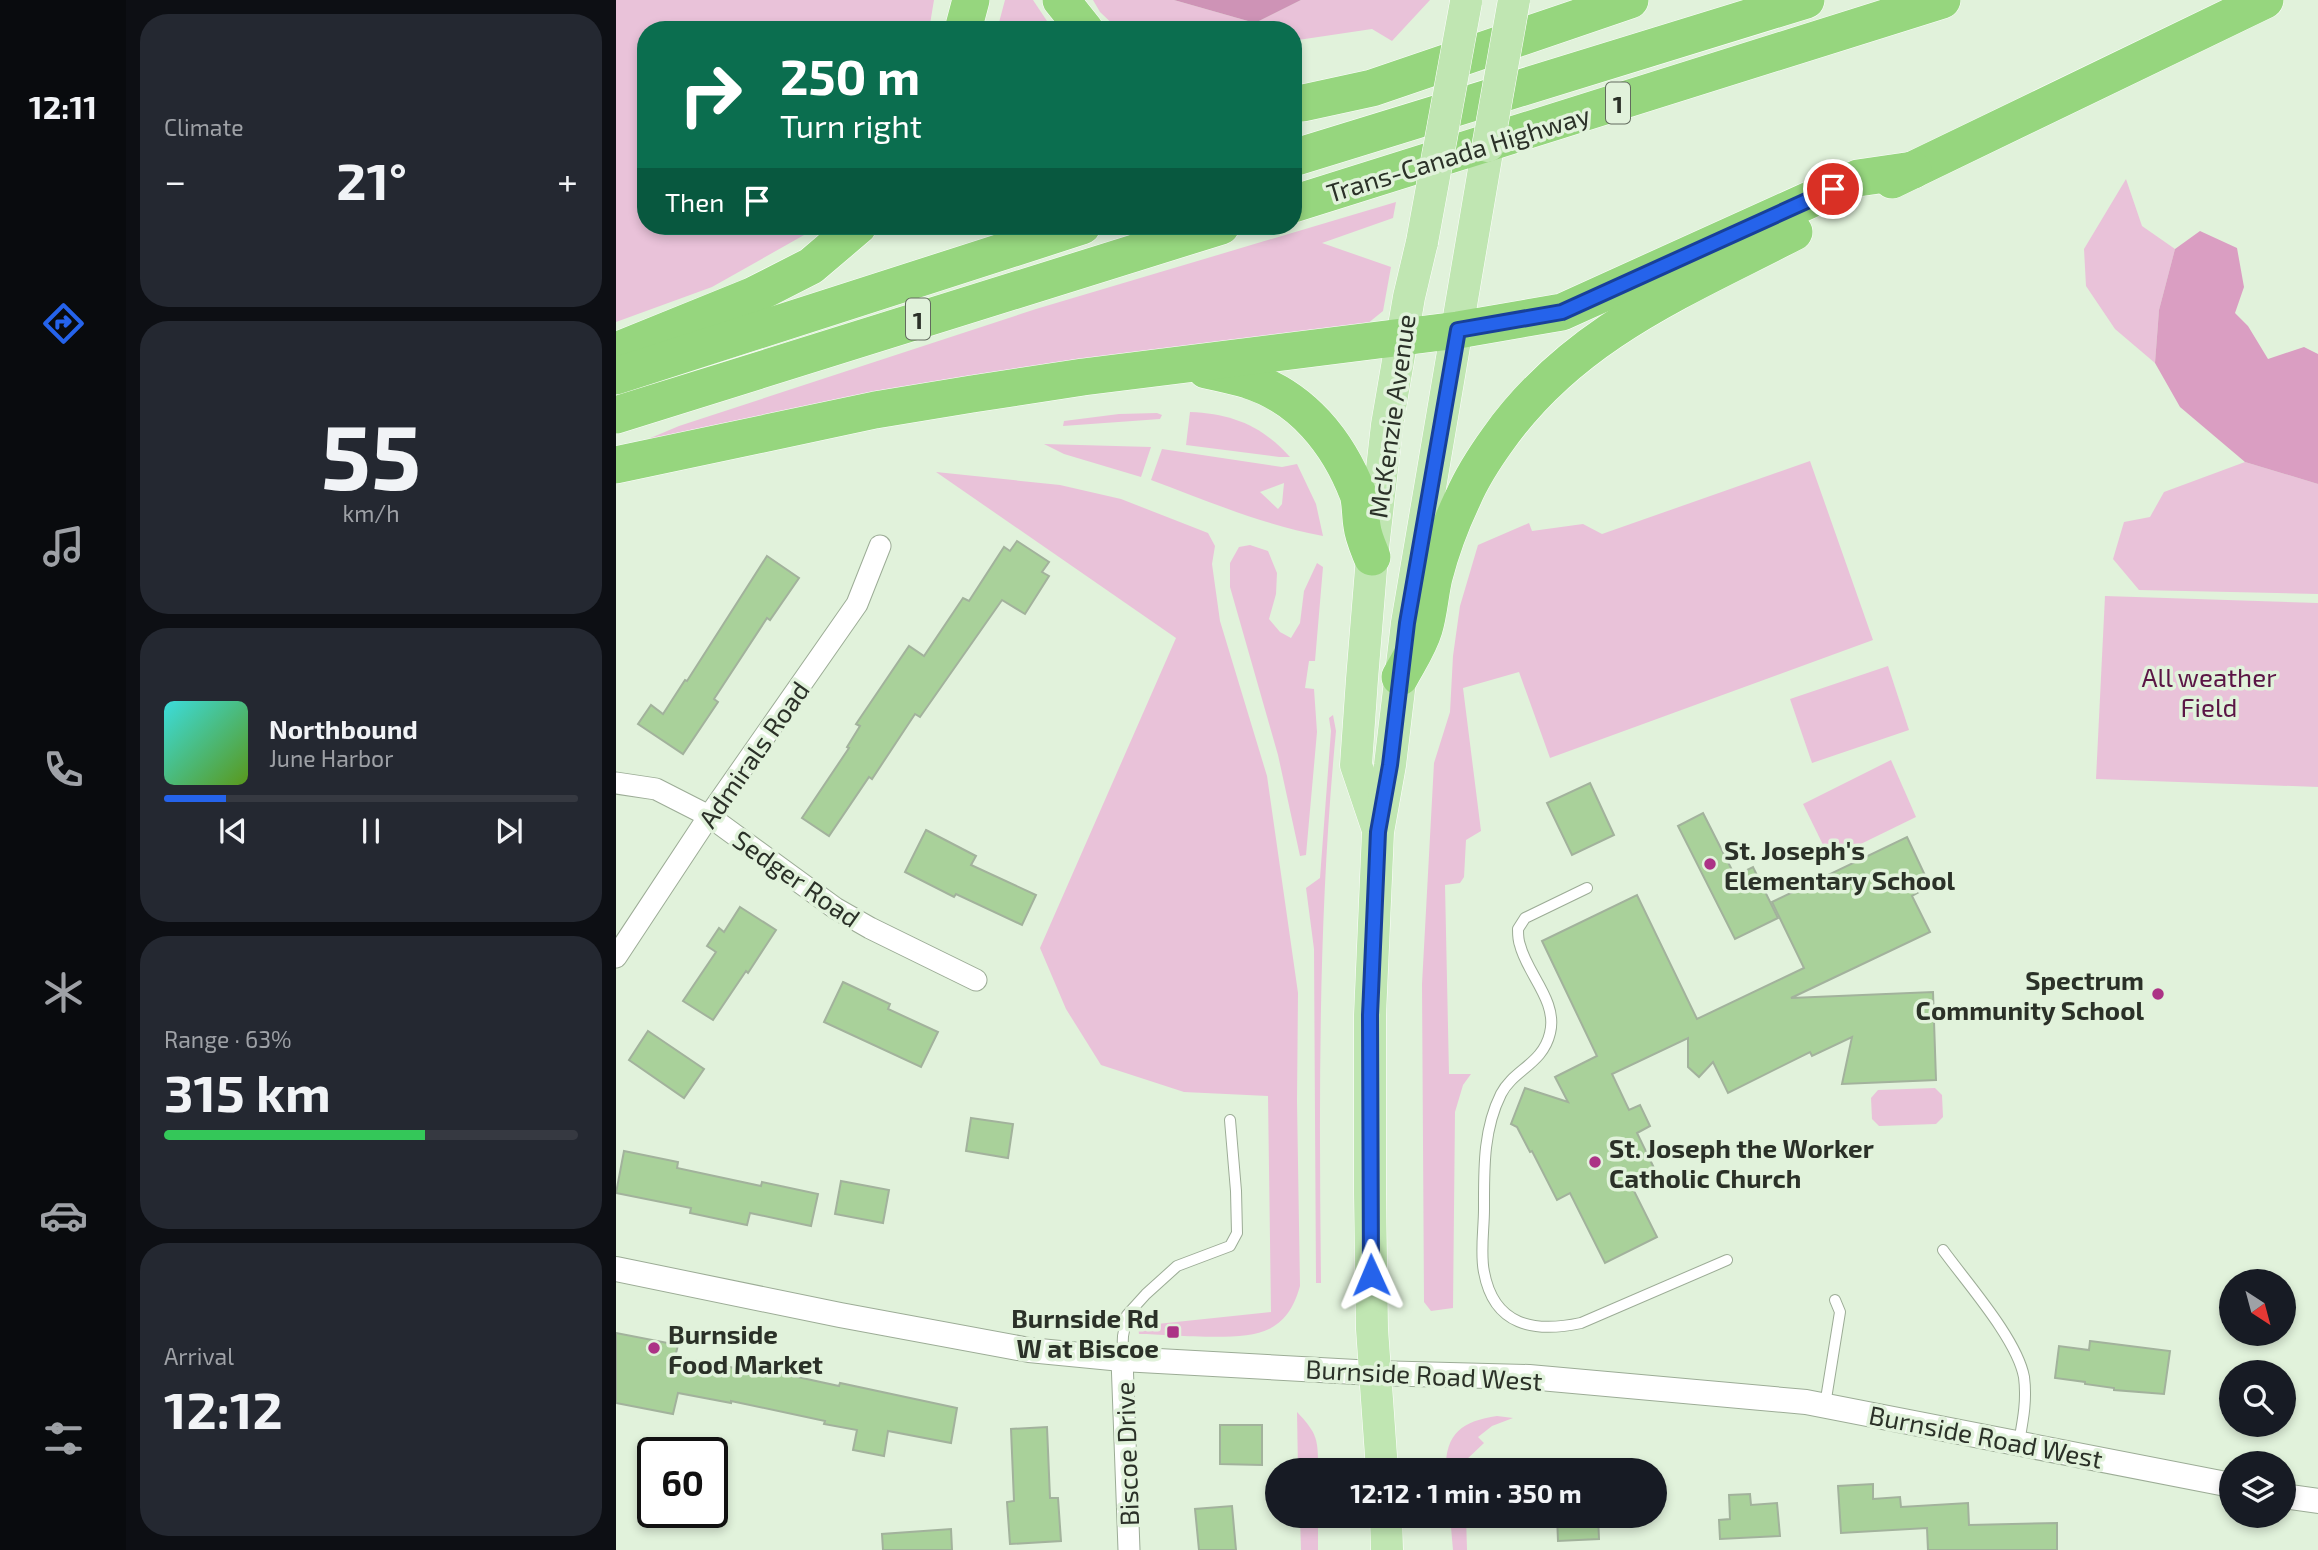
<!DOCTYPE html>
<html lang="en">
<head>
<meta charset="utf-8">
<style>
	:root { --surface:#171b24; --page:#242831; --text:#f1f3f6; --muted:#9ea1a6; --line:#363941; --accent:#2563eb }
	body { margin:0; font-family:"Exo 2",sans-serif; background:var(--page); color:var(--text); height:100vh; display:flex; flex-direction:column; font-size:26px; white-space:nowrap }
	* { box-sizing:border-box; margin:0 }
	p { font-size:23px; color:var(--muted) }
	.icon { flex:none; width:38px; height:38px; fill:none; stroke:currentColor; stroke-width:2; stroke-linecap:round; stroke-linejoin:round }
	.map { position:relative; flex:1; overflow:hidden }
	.panel { display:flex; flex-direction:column; gap:14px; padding:14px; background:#0d0f14; width:490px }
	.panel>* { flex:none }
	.hud { position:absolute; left:21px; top:21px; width:665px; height:214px; border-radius:28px; box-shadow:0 4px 10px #0003; background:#0b6e4f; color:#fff; overflow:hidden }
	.needle { width:46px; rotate:144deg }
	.fabs { position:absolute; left:1603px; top:1269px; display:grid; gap:14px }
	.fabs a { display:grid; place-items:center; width:77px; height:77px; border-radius:50%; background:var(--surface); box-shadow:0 4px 10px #0003; font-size:35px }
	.speed { position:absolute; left:21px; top:1437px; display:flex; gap:14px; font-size:35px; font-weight:700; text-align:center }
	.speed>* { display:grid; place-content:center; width:91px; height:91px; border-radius:50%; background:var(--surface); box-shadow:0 4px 10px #0003; line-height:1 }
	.speed .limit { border:4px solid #111; border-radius:10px; background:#fff; color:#111 }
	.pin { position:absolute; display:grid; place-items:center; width:60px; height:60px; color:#fff; margin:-30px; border:4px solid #fff; border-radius:50%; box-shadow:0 2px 7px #0007 }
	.me { position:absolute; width:77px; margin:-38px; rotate:359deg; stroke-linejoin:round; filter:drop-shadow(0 0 5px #0008) }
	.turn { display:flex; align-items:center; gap:24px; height:147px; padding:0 28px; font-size:32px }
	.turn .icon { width:91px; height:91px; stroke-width:2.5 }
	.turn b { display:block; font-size:49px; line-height:60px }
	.then { display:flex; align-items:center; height:66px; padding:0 28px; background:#0003; gap:14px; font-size:26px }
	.big { font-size:52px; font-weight:700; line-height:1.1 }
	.panel .card { flex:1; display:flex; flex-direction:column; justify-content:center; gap:10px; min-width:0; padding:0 24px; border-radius:28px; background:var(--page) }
	.panel .dial { align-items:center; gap:0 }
	.dial b { font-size:91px; line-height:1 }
	.song { display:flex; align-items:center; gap:21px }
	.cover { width:84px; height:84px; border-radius:10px; background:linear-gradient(135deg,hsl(180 70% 55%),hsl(90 70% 35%)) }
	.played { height:7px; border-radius:4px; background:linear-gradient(90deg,var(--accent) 15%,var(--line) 15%) }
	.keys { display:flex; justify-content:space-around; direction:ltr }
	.heat { display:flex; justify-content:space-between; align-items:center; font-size:38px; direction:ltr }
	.charge { height:10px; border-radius:5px; background:linear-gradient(90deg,#34c759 63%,var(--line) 0) }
	.trip { position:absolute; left:649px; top:1458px; width:402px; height:70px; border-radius:35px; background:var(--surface); box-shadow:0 4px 10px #0003; font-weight:700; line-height:70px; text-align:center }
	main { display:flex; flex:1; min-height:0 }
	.dock { display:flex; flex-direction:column; width:126px; justify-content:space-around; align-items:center; background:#090b0e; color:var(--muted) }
	.dock .icon { width:49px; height:49px }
	.dock .selected { color:var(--accent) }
	.dock b { font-size:32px; color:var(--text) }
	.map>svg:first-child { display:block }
	.green { fill:#e9c2d9; fill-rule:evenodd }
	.forest { fill:#da9ec2 }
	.water { fill:#ce93b6 }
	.building { fill:#a9d19a; stroke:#a2b29c; stroke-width:2 }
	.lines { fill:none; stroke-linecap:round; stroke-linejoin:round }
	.service-casing { stroke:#9cac96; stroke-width:12 }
	.minor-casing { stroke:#9cac96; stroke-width:23 }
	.tertiary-casing { stroke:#9cac96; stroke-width:26 }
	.primary-casing { stroke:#fff; stroke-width:33 }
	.motorway-casing { stroke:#fff; stroke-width:38 }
	.service { stroke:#fff; stroke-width:10 }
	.minor { stroke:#fff; stroke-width:21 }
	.tertiary { stroke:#fff; stroke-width:24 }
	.primary { stroke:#c0e6b2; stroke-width:32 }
	.motorway { stroke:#96d67e; stroke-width:37 }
	.primary-bridge-casing { stroke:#fff; stroke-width:33; stroke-linecap:butt }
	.primary-bridge { stroke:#c0e6b2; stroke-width:32 }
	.route-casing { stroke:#184099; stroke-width:18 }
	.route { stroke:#2563eb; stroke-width:12 }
	.poi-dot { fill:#ac3386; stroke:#e1f2db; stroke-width:2.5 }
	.labels { text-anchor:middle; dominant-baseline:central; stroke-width:7; stroke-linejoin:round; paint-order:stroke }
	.shield { fill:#e1f2db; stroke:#626b5e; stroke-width:2 }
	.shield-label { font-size:24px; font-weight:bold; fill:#2b3128 }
	.street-label { font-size:26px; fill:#2b3128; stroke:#e1f2db }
	.park-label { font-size:26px; fill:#5b1545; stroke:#e1f2db }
	.poi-label { font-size:26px; font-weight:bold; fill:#2b3128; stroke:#e1f2db; text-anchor:start }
</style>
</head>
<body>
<main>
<nav class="dock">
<b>12:11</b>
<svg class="icon selected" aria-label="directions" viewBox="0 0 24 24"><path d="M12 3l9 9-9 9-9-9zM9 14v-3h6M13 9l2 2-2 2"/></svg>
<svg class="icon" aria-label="music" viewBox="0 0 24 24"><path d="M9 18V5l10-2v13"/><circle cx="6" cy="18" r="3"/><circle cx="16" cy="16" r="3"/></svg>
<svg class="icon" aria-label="phone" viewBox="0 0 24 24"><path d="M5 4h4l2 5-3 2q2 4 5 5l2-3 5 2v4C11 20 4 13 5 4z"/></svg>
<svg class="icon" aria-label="climate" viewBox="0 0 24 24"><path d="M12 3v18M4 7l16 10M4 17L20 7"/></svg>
<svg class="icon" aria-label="car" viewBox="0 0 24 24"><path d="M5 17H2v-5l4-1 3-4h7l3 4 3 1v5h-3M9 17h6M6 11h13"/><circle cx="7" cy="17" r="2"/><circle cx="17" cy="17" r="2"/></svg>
<svg class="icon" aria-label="filters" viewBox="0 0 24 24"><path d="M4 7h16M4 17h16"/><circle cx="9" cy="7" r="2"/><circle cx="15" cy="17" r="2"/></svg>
</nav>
<section class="panel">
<div class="card"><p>Climate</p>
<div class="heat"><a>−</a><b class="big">21°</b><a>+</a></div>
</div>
<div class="card dial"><b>55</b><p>km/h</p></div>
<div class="card">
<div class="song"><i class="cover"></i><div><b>Northbound</b><p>June Harbor</p></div></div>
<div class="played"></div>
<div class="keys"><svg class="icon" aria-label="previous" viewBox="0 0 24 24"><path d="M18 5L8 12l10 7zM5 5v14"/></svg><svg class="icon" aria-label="pause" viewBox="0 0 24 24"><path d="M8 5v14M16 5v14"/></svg><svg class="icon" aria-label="next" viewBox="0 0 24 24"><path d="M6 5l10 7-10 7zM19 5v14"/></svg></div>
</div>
<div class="card"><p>Range · 63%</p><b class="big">315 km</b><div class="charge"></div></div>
<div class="card"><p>Arrival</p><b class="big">12:12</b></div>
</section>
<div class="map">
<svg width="1702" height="1550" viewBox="0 0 1702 1550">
	<rect width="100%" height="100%" fill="#e1f2db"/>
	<g class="green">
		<polygon points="0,0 318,0 313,30 30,30 30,226 204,226 96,287 0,322"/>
		<polygon points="389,0 417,0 437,30 381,30"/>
		<polygon points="477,0 558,0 639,23 685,0 814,0 776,41 756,29 682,40 685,66 677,68 677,30 503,30 484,12"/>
		<polygon points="1510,179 1526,226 1559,249 1543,310 1539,363 1499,329 1470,286 1468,249"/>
		<polygon points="780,202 777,218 706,243 775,267 767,311 751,324 18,445 63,426 420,309"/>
		<path d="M574,412c42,2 71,13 100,45h-11l-93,-12z"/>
		<polygon points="541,413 546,415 544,419 447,426 448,421 503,414"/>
		<polygon points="428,444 535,447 525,477 448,454"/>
		<path d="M546,449l120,18 15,-3 19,40 7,32c-60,-11 -115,-35 -172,-56zM668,483l-2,21 -4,5 -18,-17z"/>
		<polygon points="1194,461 1257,640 934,758 903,672 847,688 865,831 850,840 848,877 844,883 829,885 833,1074 855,1074 847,1085 839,1112 837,1308 815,1311 808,1302 806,984 818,763 834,712 837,656 844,606 862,545 913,523 916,531 967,524 986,534"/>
		<polygon points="1629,462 1702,484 1702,594 1523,590 1497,559 1508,522 1534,517 1548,492"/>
		<path d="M320,472l124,13 61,14 87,34 7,13 -3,18 8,57 47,155 31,217 -1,108 3,185c-5,18 -13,34 -31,43 -26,14 -98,5 -130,5l-1,-8 133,-14 -3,-216 -84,-4 -83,-27 -35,-56 -26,-61 136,-310z"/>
		<polygon points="634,545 652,551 661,573 660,594 653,619 664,632 675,638 684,623 688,591 701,563 707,567 699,661 693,661 689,688 698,689 701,732 690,855 684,856 662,755 614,587 614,563 623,547"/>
		<polygon points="1489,596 1702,603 1702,787 1480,779"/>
		<polygon points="1272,666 1293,730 1196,763 1174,699"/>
		<path d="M717,715l3,16c-18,184 -17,368 -15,552h-5l-2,-334 -8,-61 14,-10 11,-147 -2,-13z"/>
		<polygon points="1275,760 1300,817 1214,859 1187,804"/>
		<polygon points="1319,1088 1326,1095 1327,1117 1320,1124 1263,1126 1256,1119 1255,1098 1262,1090"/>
		<path d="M681,1412c21,22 21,28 21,58h-20z"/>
		<path d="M881,1416l16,2 -21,8 -14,11 6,6 -19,18v9h-19c-1,-37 17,-49 51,-54z"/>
		<polygon points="684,1516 702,1516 702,1550 685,1550"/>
		<polygon points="834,1516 850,1516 851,1550 837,1550"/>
	</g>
	<polygon class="forest" points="1584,231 1621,248 1628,287 1619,313 1632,326 1652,359 1688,347 1702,354 1702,484 1629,462 1564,407 1539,363 1543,310 1559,249"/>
	<polygon class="water" points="558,0 685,0 639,23"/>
	<g class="building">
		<polygon points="401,541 433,562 426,572 433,576 409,614 386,600 304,717 299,714 256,779 253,777 213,836 186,818 233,748 231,747 244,726 240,724 293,646 308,656 347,598 353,601 388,547 394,551"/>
		<polygon points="151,556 183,578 154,620 151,618 98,699 102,702 67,754 22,724 35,705 47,714 69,680 71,681"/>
		<polygon points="974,783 998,835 956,855 931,803"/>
		<polygon points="1087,813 1119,876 1137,867 1162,918 1119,939 1062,826"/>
		<polygon points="310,830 360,856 355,865 420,895 406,925 340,894 338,897 289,872"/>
		<polygon points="1291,837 1314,886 1296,896 1314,932 1175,998 1317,992 1320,1080 1226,1084 1236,1037 1196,1056 1194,1052 1112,1093 1097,1062 1083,1077 1072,1067 1072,1038 996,1074 1013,1110 1024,1105 1034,1126 1021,1133 1040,1172 1015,1185 1041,1237 989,1263 954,1193 941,1200 916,1151 914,1152 901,1127 895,1124 909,1088 952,1102 939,1077 981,1056 926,941 1021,895 1081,1019 1188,968 1156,902"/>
		<polygon points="124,907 160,930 132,973 130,971 97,1020 67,1001 100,952 91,946 103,928 108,932"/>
		<polygon points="227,982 274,1004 272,1009 322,1032 305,1067 208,1022"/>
		<polygon points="32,1031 88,1069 68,1098 13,1060"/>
		<polygon points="355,1118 397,1124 392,1158 350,1151"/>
		<polygon points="8,1151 62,1162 61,1168 145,1186 146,1182 202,1194 195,1226 134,1213 131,1225 74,1213 75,1208 0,1193"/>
		<polygon points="225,1181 273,1190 267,1223 219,1214"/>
		<polygon points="0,1333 62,1345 59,1357 130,1370 131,1366 223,1386 224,1383 341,1408 335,1443 272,1431 268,1456 237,1450 241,1430 208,1424 209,1421 115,1401 115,1403 62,1393 57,1414 0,1403"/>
		<polygon points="1474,1341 1554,1351 1548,1394 1498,1390 1498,1388 1469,1384 1469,1382 1439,1378 1443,1346 1473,1350"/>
		<polygon points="604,1425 646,1425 646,1465 604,1464"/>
		<polygon points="431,1427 434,1498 442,1498 445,1541 394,1544 391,1502 398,1501 395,1429"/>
		<polygon points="1257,1484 1257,1499 1284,1497 1285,1507 1352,1503 1353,1525 1441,1523 1441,1550 1312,1550 1311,1528 1225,1533 1222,1486"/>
		<polygon points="1134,1494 1135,1505 1161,1503 1164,1536 1104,1539 1103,1520 1114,1519 1113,1495"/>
		<polygon points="616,1506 620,1550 583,1550 579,1509"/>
		<polygon points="941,1516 982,1516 983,1539 942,1541"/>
		<polygon points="335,1529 336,1550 267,1550 266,1534"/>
	</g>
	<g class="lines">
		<defs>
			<g id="service">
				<path d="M971,888l-62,30 -7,11c0,5 0,11 2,16 7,29 38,56 30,88 -7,31 -37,37 -49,61 -18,36 -17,75 -17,115 0,20 -4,44 0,63 10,54 50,61 97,51l146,-63"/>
				<path d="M1327,1250c23,32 74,89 81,127 3,23 -1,43 -5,65"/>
				<polyline points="506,1359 507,1336 511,1315 530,1294 561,1266 614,1246 621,1233 620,1191 614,1120"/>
				<polyline points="1209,1405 1224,1312 1219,1300"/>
			</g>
			<g id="minor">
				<polyline points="0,783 40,789 93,816 219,908 254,928 360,980"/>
				<polyline points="0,957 93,816 241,604 264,546"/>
				<polyline points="506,1359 513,1550"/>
			</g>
			<g id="tertiary">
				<polyline points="0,1269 224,1315 413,1350 506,1359 758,1373 913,1377 1190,1402 1615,1485"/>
				<polyline points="1668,1496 1702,1501"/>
			</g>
			<g id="primary">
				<polyline points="761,827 740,765 746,679 756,557 771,425 793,297 806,242"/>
				<polyline points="766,1470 756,1329 754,1193 754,1015 762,832 774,765 791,623 872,146"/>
				<polyline points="770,1516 771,1550"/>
			</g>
			<g id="motorway">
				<polyline points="445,0 469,30"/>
				<polyline points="347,30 355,0"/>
				<polyline points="677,103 687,103 756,88 1014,0"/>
				<polyline points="677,158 1190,0"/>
				<polyline points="1276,180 1649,0"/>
				<polyline points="677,204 1326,0"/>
				<polyline points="0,351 136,296 195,266 242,226"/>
				<path d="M590,370c14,3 28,6 42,10 54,17 90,62 110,114 3,10 2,21 4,32 1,10 6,21 10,31"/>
				<polyline points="0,376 466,226"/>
				<polyline points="0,415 605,226"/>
				<polyline points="0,465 259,410 356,394 467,377 842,330 946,312 1242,178 1297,170"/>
				<path d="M784,677c8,-15 19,-31 24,-48 5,-16 6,-35 10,-52 7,-27 17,-54 29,-79 9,-21 22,-41 35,-59 75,-106 186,-150 296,-207"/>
			</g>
		</defs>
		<use href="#service" class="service-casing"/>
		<use href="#minor" class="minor-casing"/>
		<use href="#tertiary" class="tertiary-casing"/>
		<use href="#primary" class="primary-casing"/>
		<use href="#motorway" class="motorway-casing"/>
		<use href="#service" class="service"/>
		<use href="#minor" class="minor"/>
		<use href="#tertiary" class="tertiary"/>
		<use href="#primary" class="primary"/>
		<use href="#motorway" class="motorway"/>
		<defs>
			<g id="primary-bridge">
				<polyline points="872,146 898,0"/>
				<polyline points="806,242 850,2"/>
			</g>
		</defs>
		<use href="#primary-bridge" class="primary-bridge-casing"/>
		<use href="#primary-bridge" class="primary-bridge"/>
	</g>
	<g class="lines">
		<defs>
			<polyline id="route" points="755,1275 754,1015 762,832 774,765 791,623 842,330 946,312 1217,189"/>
		</defs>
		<use href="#route" class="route-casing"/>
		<use href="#route" class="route"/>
	</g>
	<g class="poi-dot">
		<circle cx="1094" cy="864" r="7"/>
		<circle cx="1542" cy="994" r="7"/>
		<circle cx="979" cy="1162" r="7"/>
		<rect x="550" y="1325" width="14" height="14" rx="3.5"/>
		<circle cx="38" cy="1348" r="7"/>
	</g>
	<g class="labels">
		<g class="shield">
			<rect x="990" y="82.5" width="24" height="41" rx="5"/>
			<rect x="290" y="298.5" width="24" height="41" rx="5"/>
		</g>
		<g class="shield-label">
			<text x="1002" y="103">1</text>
			<text x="302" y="319">1</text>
		</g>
		<g class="street-label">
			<text transform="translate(842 153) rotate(-17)">Trans-Canada Highway</text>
			<text transform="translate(775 416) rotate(-82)">McKenzie Avenue</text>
			<text transform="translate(137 754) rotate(-55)">Admirals Road</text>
			<text transform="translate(181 878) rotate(35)">Sedger Road</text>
			<text transform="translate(808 1374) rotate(3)">Burnside Road West</text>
			<text transform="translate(1370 1436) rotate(11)">Burnside Road West</text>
			<text transform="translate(510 1454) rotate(-92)">Biscoe Drive</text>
		</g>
		<g class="park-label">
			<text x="1593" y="676">All weather<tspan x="1593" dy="30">Field</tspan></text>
		</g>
		<g class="poi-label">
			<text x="1108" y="849">St. Joseph's<tspan x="1108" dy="30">Elementary School</tspan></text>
			<text x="1528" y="979" text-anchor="end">Spectrum<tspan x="1528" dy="30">Community School</tspan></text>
			<text x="993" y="1147">St. Joseph the Worker<tspan x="993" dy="30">Catholic Church</tspan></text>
			<text x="543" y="1317" text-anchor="end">Burnside Rd<tspan x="543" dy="30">W at Biscoe</tspan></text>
			<text x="52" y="1333">Burnside<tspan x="52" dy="30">Food Market</tspan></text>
		</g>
	</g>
</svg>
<div class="fabs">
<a><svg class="needle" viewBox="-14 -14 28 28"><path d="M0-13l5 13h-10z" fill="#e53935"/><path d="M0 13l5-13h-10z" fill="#9ea1a6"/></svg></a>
<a><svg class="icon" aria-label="search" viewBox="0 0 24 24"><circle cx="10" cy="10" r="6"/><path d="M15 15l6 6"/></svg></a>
<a><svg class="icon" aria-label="layers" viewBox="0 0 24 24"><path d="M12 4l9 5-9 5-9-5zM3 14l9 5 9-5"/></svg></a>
</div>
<div class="speed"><div class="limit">60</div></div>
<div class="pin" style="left:1217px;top:189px;background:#d93025"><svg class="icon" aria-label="arrive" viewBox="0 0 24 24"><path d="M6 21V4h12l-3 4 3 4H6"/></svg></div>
<svg class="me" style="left:755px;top:1275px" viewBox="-20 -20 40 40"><path d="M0-17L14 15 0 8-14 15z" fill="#2563eb" stroke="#fff" stroke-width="4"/></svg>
<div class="trip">12:12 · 1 min · 350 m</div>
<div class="hud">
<div class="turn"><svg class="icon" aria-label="right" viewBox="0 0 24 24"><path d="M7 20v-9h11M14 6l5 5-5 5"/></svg><div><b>250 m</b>Turn right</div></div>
<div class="then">Then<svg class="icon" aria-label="arrive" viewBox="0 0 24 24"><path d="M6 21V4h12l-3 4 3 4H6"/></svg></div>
</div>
</div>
</main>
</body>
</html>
